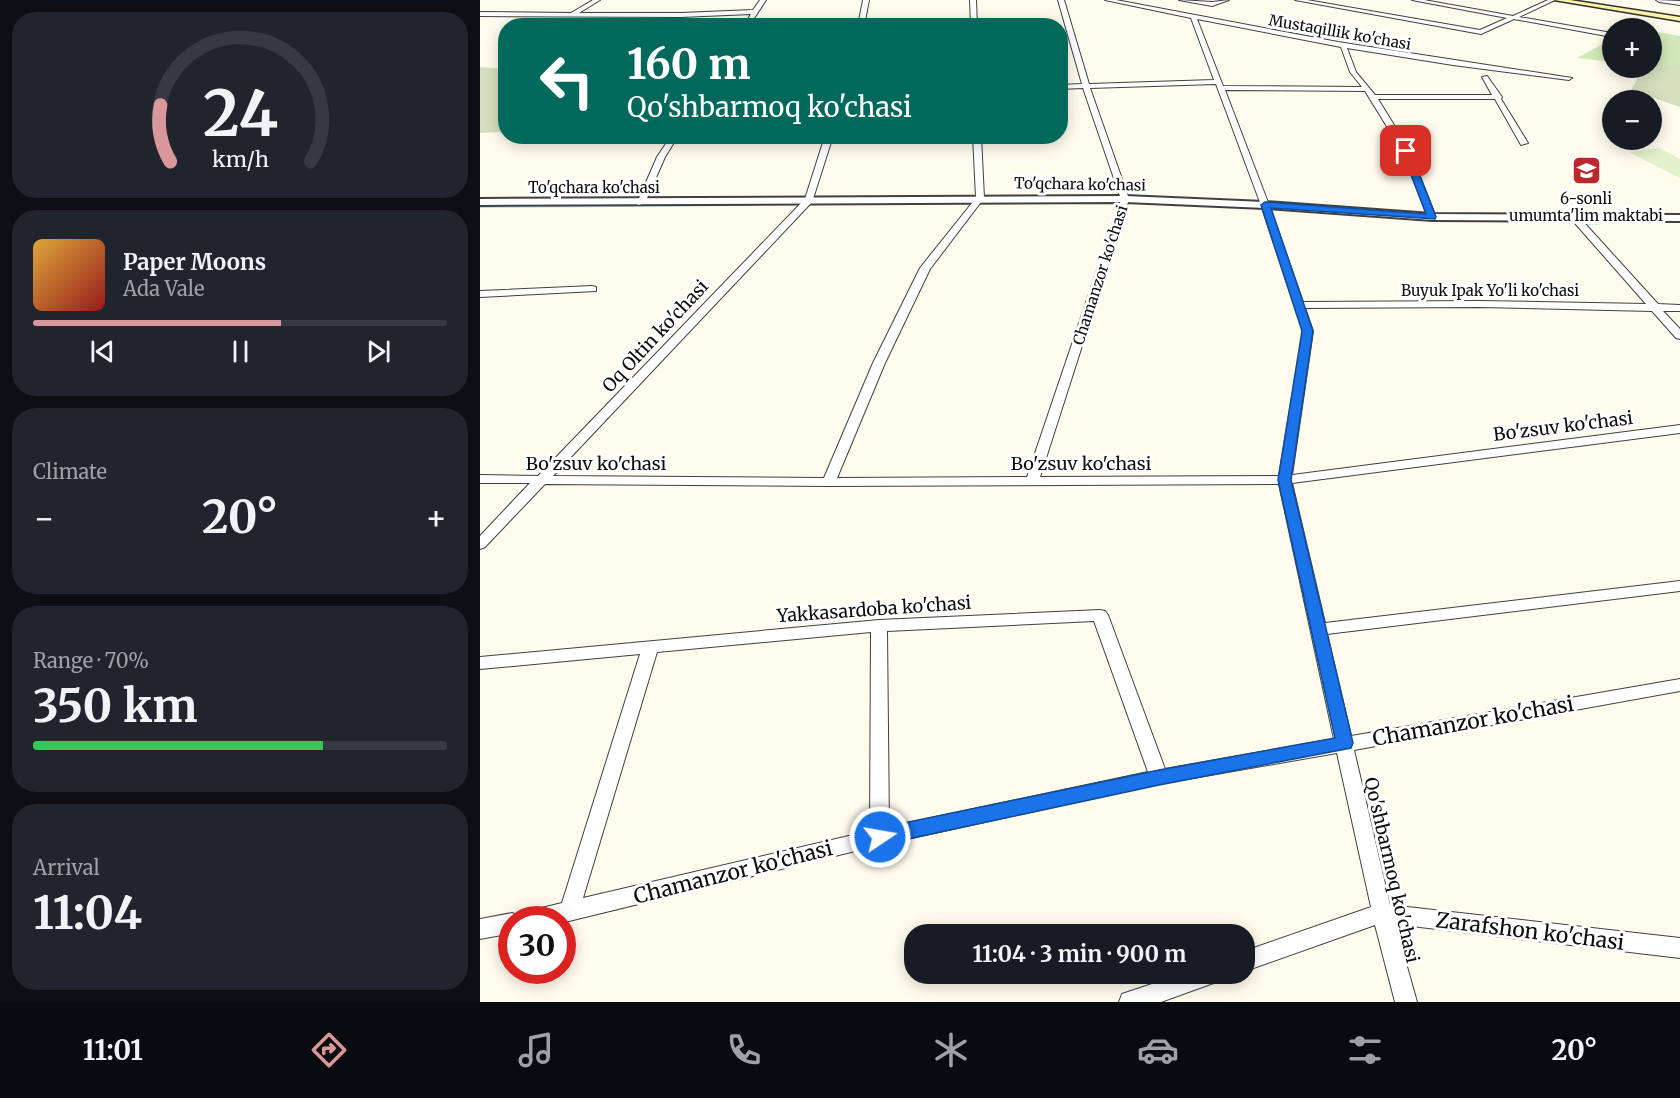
<!DOCTYPE html>
<html lang="en">
<head>
<meta charset="utf-8">
<style>
	:root { --surface:#171b24; --page:#20242c; --text:#f1f3f6; --muted:#9ea1a6; --line:#363941; --accent:#d9979c }
	body { margin:0; font-family:Merriweather,serif; background:var(--page); color:var(--text); height:100vh; display:flex; flex-direction:column; font-size:22px; white-space:nowrap }
	* { box-sizing:border-box; margin:0 }
	p { font-size:20px; color:var(--muted) }
	.icon { flex:none; width:33px; height:33px; fill:none; stroke:currentColor; stroke-width:2; stroke-linecap:round; stroke-linejoin:round }
	.map { position:relative; flex:1; overflow:hidden }
	.side { display:flex; flex-direction:column; gap:12px; padding:12px; background:#0d0f14; width:480px }
	.side>* { flex:none }
	.hud { position:absolute; left:18px; top:18px; width:570px; height:126px; border-radius:24px; box-shadow:0 3px 15px #0003; background:#00695c; color:#fff; overflow:hidden }
	.controls { position:absolute; left:1122px; top:18px; display:grid; gap:12px }
	.controls a { display:grid; place-items:center; width:60px; height:60px; border-radius:50%; background:var(--surface); box-shadow:0 3px 15px #0003; font-size:30px }
	.speed { position:absolute; left:18px; top:906px; display:flex; gap:12px; font-size:30px; font-weight:700; text-align:center }
	.speed>* { display:grid; place-content:center; width:78px; height:78px; border-radius:50%; background:var(--surface); box-shadow:0 3px 15px #0003; line-height:1 }
	.speed .limit { border:9px solid #d22; background:#fff; color:#111 }
	.pin { position:absolute; display:grid; place-items:center; width:51px; height:51px; color:#fff; margin:-26px; border-radius:12px; box-shadow:0 3px 9px #0006 }
	.me { position:absolute; width:66px; margin:-33px; rotate:78deg; stroke-linejoin:round; filter:drop-shadow(0 0 4px #0008) }
	.turn { display:flex; align-items:center; gap:21px; height:126px; padding:0 30px; font-size:27px }
	.turn .icon { width:78px; height:78px; stroke-width:2.5 }
	.turn b { display:block; font-size:42px; line-height:51px }
	.big { font-size:45px; font-weight:700; line-height:1.1 }
	.side .tile { flex:1; display:flex; flex-direction:column; justify-content:center; gap:9px; min-width:0; padding:0 21px; border-radius:24px; background:var(--page) }
	.side .dial { align-items:center; gap:0 }
	.dial svg { height:156px; overflow:visible; fill:none; stroke:var(--line); stroke-width:7; stroke-linecap:round; text-anchor:middle }
	.dial text { fill:var(--text); stroke:none }
	.song { display:flex; align-items:center; gap:18px }
	.cover { width:72px; height:72px; border-radius:9px; background:linear-gradient(135deg,hsl(40 70% 55%),hsl(0 70% 35%)) }
	.played { height:6px; border-radius:3px; background:linear-gradient(90deg,var(--accent) 60%,var(--line) 60%) }
	.keys { display:flex; justify-content:space-around; direction:ltr }
	.heat { display:flex; justify-content:space-between; align-items:center; font-size:33px; direction:ltr }
	.charge { height:9px; border-radius:4px; background:linear-gradient(90deg,#34c759 70%,var(--line) 0) }
	.trip { position:absolute; left:424px; top:924px; width:351px; height:60px; border-radius:24px; background:var(--surface); box-shadow:0 3px 15px #0003; font-weight:700; line-height:60px; text-align:center }
	.menu { display:flex; height:96px; justify-content:space-around; align-items:center; background:#090b0e; color:var(--muted) }
	.menu .icon { width:42px; height:42px }
	.menu .selected { color:var(--accent) }
	.menu b { font-size:27px; color:var(--text) }
	main { display:flex; flex:1; min-height:0 }
	.map>svg:first-child { display:block }
	.green { fill:#d1e9b8 }
	.cemetery { fill:#d5e0bf }
	.pitch { fill:#e3f0ca }
	.lines { fill:none; stroke-linecap:round; stroke-linejoin:round }
	.canal { fill:#b3dcf6; fill-rule:evenodd }
	.minor-casing { stroke:#404040; stroke-width:2 }
	.tertiary-casing { stroke:#404040; stroke-width:4 }
	.secondary-casing { stroke:#2f2f2f; stroke-width:3 }
	.minor { fill:#fff; fill-rule:evenodd }
	.tertiary { fill:#fff; fill-rule:evenodd }
	.secondary { fill:#fef5aa; fill-rule:evenodd }
	.route { fill:#1a73e8; stroke:#114b97; stroke-width:1.5 }
	.labels { text-anchor:middle; dominant-baseline:central; stroke-width:6; stroke-linejoin:round; paint-order:stroke }
	.far-street-label { font-size:15px; fill:#0d0d0d; stroke:#fff }
	.far-poi-label { font-size:15px; fill:#0d0d0d; stroke:#fff }
	.street-label { font-size:18px; fill:#0d0d0d; stroke:#fff }
	.near-street-label { font-size:21px; fill:#0d0d0d; stroke:#fff }
</style>
</head>
<body>
<main>
<section class="side">
<div class="tile dial"><svg viewBox="0 0 100 80">
<path d="M14 69A42 42 0 1 1 86 69"/>
<path d="M14 69A42 42 0 0 1 9 40" stroke="#d9979c"/>
<text x="50" y="56" font-size="32" font-weight="700">24</text>
<text x="50" y="72" font-size="11">km/h</text>
</svg></div>
<div class="tile">
<div class="song"><i class="cover"></i><div><b>Paper Moons</b><p>Ada Vale</p></div></div>
<div class="played"></div>
<div class="keys"><svg class="icon" aria-label="previous" viewBox="0 0 24 24"><path d="M18 5L8 12l10 7zM5 5v14"/></svg><svg class="icon" aria-label="pause" viewBox="0 0 24 24"><path d="M8 5v14M16 5v14"/></svg><svg class="icon" aria-label="next" viewBox="0 0 24 24"><path d="M6 5l10 7-10 7zM19 5v14"/></svg></div>
</div>
<div class="tile"><p>Climate</p>
<div class="heat"><a>−</a><b class="big">20°</b><a>+</a></div>
</div>
<div class="tile"><p>Range · 70%</p><b class="big">350 km</b><div class="charge"></div></div>
<div class="tile"><p>Arrival</p><b class="big">11:04</b></div>
</section>
<div class="map">
<svg width="1200" height="1002" viewBox="0 0 1200 1002">
	<rect width="100%" height="100%" fill="#fffcee"/>
	<g class="green">
		<polygon points="1172,31 1200,36 1200,65 1172,65"/>
		<polygon points="1132,39 1132,62 1097,58"/>
	</g>
	<g class="cemetery">
		<polygon points="1172,65 1200,65 1200,107 1151,90 1164,68 1172,68"/>
		<polygon points="0,67 25,69 25,132 0,133"/>
	</g>
	<polygon class="pitch" points="1179,148 1200,159 1200,178 1149,152"/>
	<g class="lines">
		<g class="canal">
			<polygon points="274,201 274,205 271,206 0,208 0,202"/>
			<polygon points="1015,217 1090,218 1095,221 1090,224 1012,222 1010,220"/>
			<polygon points="1152,217 1157,220 1155,222 1105,225 1100,222 1105,219"/>
		</g>
		<defs>
			<g id="minor">
				<polygon points="113,0 120,0 99,13 201,13 273,10 280,0 286,0 269,26 264,26 271,14 201,17 0,16 0,12 91,13"/>
				<polygon points="383,0 389,0 384,26 378,26"/>
				<polygon points="490,0 496,0 497,26 491,26"/>
				<path d="M578,0h6l25,84 125,-4 -23,-62 -86,-18h11l222,42 234,36 -3,2 -116,-15 -106,-17 9,24 19,23h117l-10,-18 5,-1 15,21 -1,2 27,44 -7,2 -26,-46h-117l32,52 26,66 -4,3 -4,-3 -26,-66 -37,-60 -140,-1 44,115 34,97 176,-1 167,3 -73,-83v-4h6l79,87 22,1v6h-17l17,18v10l-4,-1 -24,-27 -173,-4 -174,1 8,23 -21,144 388,-50v8l-388,50 33,140 355,-42v10l-353,43 24,102 329,-57v12l-326,59 36,155 290,33v20l-285,-34 22,78h-22l-20,-77 -130,46v-20l126,-44 -34,-154 -178,31 -279,61 -311,76h-7v-1h-50v13l-32,6v-20l32,-6 7,3 2,-3 41,-10 78,-249 -160,15v-12l399,-37 221,-10 5,1 3,4 57,154 169,-30 -55,-255 -450,2 -284,-2 -60,63 -5,2v-13l50,-53h-50v-8l58,1 267,-277 20,-63h8l-21,66 -259,274 271,2 49,-115 47,-95 56,-70 -3,-62h8l3,62 -54,71 -45,94 -48,115 190,-1 94,-278 -38,-111 -23,1v-4l22,-1zM717,19l144,28 9,25 12,15 -139,-1zM736,84l45,121 42,126 -24,145 -239,1 89,-278 -39,-111zM614,621l54,151 -259,55 -2,-196zM391,632l-1,199 -287,67 74,-246z"/>
				<polygon points="699,0 732,2 749,0 732,6"/>
				<polygon points="815,0 827,0 1000,30 1027,18 932,0 944,0 1033,16 1068,0 1075,0 1039,17 1132,33 1132,37 1034,19 1001,34"/>
				<polygon points="1176,0 1200,1 1200,5 1179,2"/>
				<polygon points="191,136 198,136 185,157 165,203 158,205 157,203 177,157"/>
				<polygon points="112,286 116,287 116,291 0,297 0,291"/>
				<polygon points="702,974 742,974 739,981 681,1002 639,1002 642,994"/>
			</g>
			<polygon id="tertiary" points="645,196 785,202 952,214 1200,215 1200,221 952,220 785,208 645,202 0,205 0,199"/>
			<polygon id="secondary" points="1074,0 1090,0 1200,17 1200,21"/>
		</defs>
		<use href="#minor" class="minor-casing"/>
		<use href="#tertiary" class="tertiary-casing"/>
		<use href="#secondary" class="secondary-casing"/>
		<use href="#minor" class="minor"/>
		<use href="#tertiary" class="tertiary"/>
		<use href="#secondary" class="secondary"/>
	</g>
	<polygon class="route" points="926,148 930,151 956,217 955,219 791,208 833,331 811,480 873,743 871,748 679,785 400,845 394,843 391,837 394,831 400,828 679,770 855,738 798,480 822,331 781,205 785,202 946,214 922,151"/>
	<defs>
		<symbol id="school-square" viewBox="-11 -11 22 22"><rect x="-9" y="-9" width="18" height="18" rx="4" fill="#bc262d" stroke="#fff"/><path d="M0-5L7-2L0 1L-7-2ZM-4 1L0 2.5L4 1V4Q0 6-4 4Z" fill="#fff"/></symbol>
	</defs>
	<g fill-rule="evenodd">
		<use href="#school-square" x="1090" y="154" width="33" height="33"/>
	</g>
	<g class="labels">
		<g class="far-street-label">
			<text transform="translate(860 32) rotate(10)">Mustaqillik ko'chasi</text>
			<text transform="translate(600 184) rotate(1)">To'qchara ko'chasi</text>
			<text x="114" y="187">To'qchara ko'chasi</text>
			<text transform="translate(620 275) rotate(-72)">Chamanzor ko'chasi</text>
			<text x="1010" y="290">Buyuk Ipak Yo'li ko'chasi</text>
		</g>
		<g class="far-poi-label">
			<text x="1106" y="198">6-sonli<tspan x="1106" dy="17">umumta'lim maktabi</tspan></text>
		</g>
		<g class="street-label">
			<text transform="translate(175 336) rotate(-47)">Oq Oltin ko'chasi</text>
			<text transform="translate(1083 426) rotate(-7)">Bo'zsuv ko'chasi</text>
			<text x="116" y="463">Bo'zsuv ko'chasi</text>
			<text x="601" y="463">Bo'zsuv ko'chasi</text>
			<text transform="translate(394 609) rotate(-4)">Yakkasardoba ko'chasi</text>
			<text transform="translate(912 870) rotate(77)">Qo'shbarmoq ko'chasi</text>
		</g>
		<g class="near-street-label">
			<text transform="translate(993 721) rotate(-10)">Chamanzor ko'chasi</text>
			<text transform="translate(253 872) rotate(-14)">Chamanzor ko'chasi</text>
			<text transform="translate(1050 931) rotate(7)">Zarafshon ko'chasi</text>
		</g>
	</g>
</svg>
<div class="controls">
<a>+</a>
<a>−</a>
</div>
<div class="speed"><div class="limit">30</div></div>
<div class="pin" style="left:926px;top:151px;background:#d93025"><svg class="icon" aria-label="arrive" viewBox="0 0 24 24"><path d="M6 21V4h12l-3 4 3 4H6"/></svg></div>
<svg class="me" style="left:400px;top:837px" viewBox="-20 -20 40 40"><circle r="17" fill="#1a73e8" stroke="#fff" stroke-width="3"/><path d="M0-11L8 9 0 5-8 9z" fill="#fff"/></svg>
<div class="trip">11:04 · 3 min · 900 m</div>
<div class="hud">
<div class="turn"><svg class="icon" aria-label="left" viewBox="0 0 24 24"><path d="M17 20v-9H6M10 6l-5 5 5 5"/></svg><div><b>160 m</b>Qo'shbarmoq ko'chasi</div></div>
</div>
</div>
</main>
<nav class="menu">
<b>11:01</b>
<svg class="icon selected" aria-label="directions" viewBox="0 0 24 24"><path d="M12 3l9 9-9 9-9-9zM9 14v-3h6M13 9l2 2-2 2"/></svg>
<svg class="icon" aria-label="music" viewBox="0 0 24 24"><path d="M9 18V5l10-2v13"/><circle cx="6" cy="18" r="3"/><circle cx="16" cy="16" r="3"/></svg>
<svg class="icon" aria-label="phone" viewBox="0 0 24 24"><path d="M5 4h4l2 5-3 2q2 4 5 5l2-3 5 2v4C11 20 4 13 5 4z"/></svg>
<svg class="icon" aria-label="climate" viewBox="0 0 24 24"><path d="M12 3v18M4 7l16 10M4 17L20 7"/></svg>
<svg class="icon" aria-label="car" viewBox="0 0 24 24"><path d="M5 17H2v-5l4-1 3-4h7l3 4 3 1v5h-3M9 17h6M6 11h13"/><circle cx="7" cy="17" r="2"/><circle cx="17" cy="17" r="2"/></svg>
<svg class="icon" aria-label="filters" viewBox="0 0 24 24"><path d="M4 7h16M4 17h16"/><circle cx="9" cy="7" r="2"/><circle cx="15" cy="17" r="2"/></svg>
<b>20°</b>
</nav>
</body>
</html>
